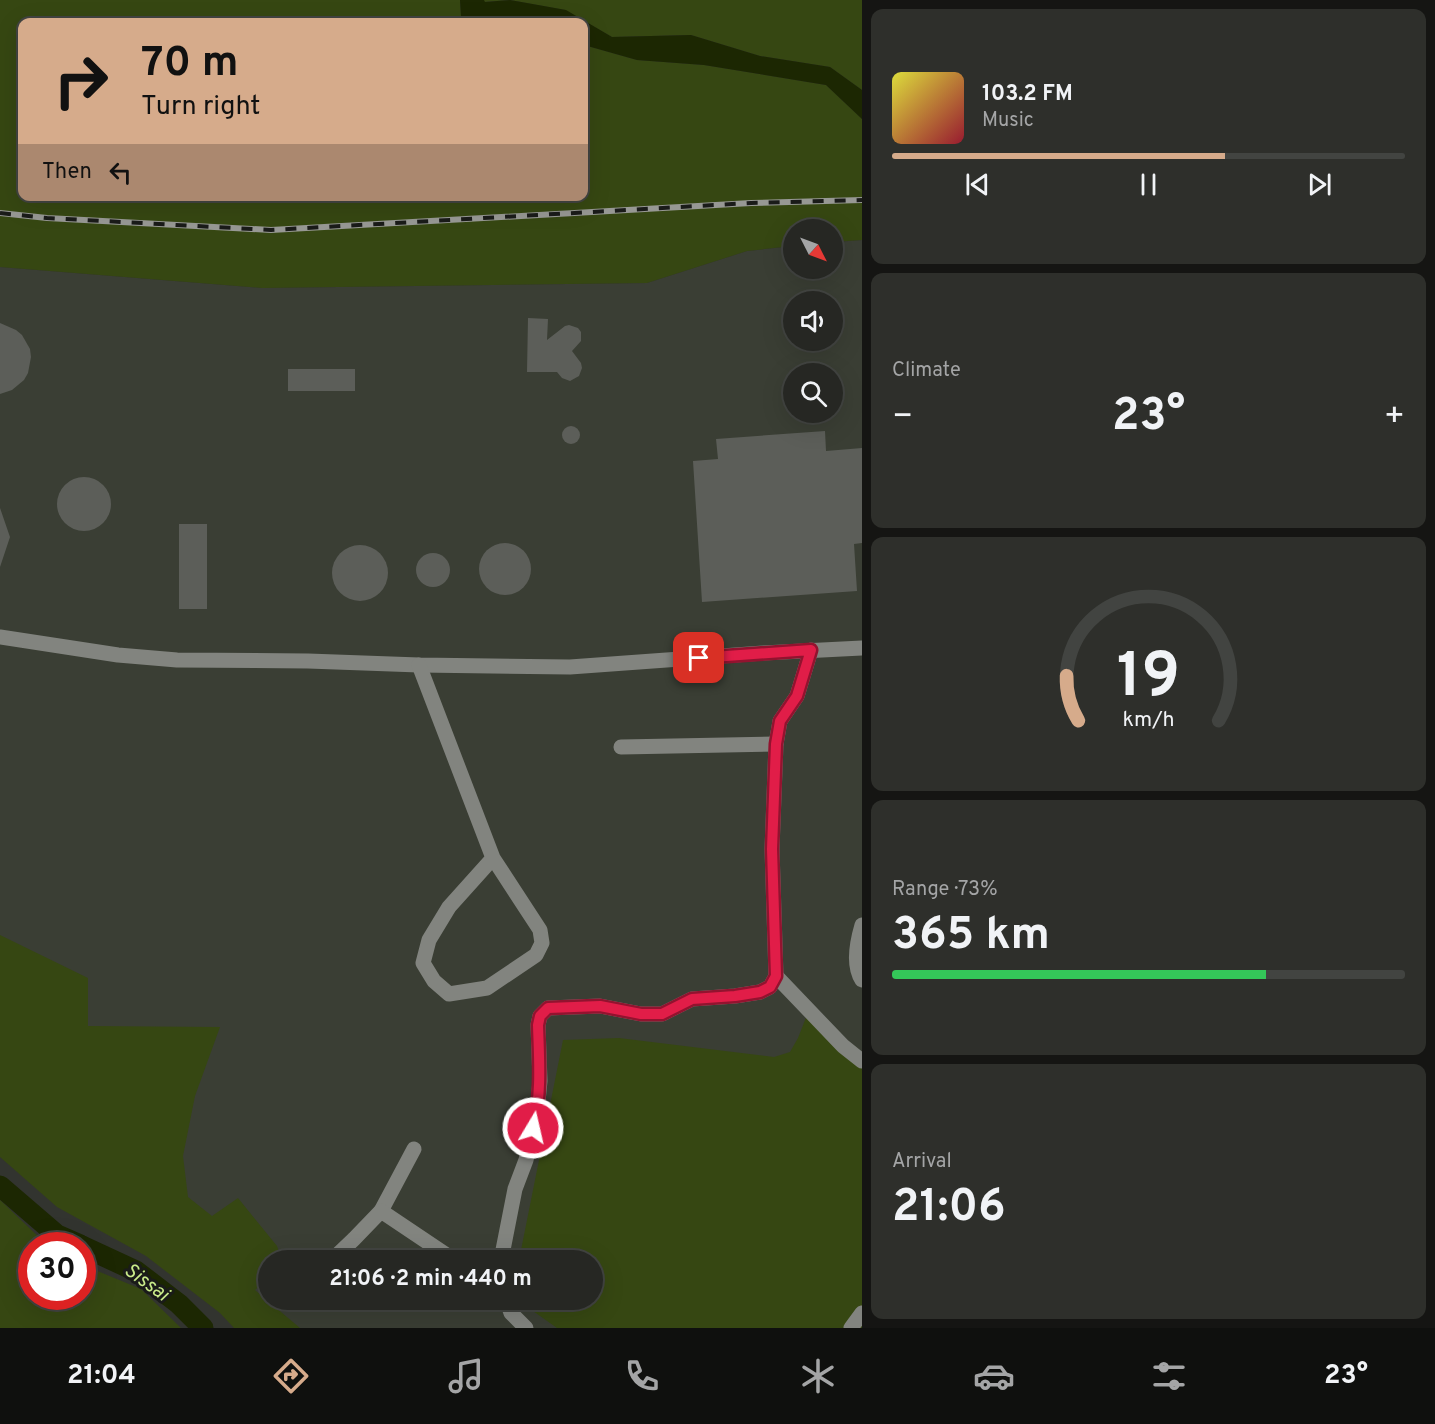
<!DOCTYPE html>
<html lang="en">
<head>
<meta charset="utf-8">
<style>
	:root { --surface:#262723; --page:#2e2f2b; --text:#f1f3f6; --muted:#a4a5a6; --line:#424441; --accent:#d6ab8b }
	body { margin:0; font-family:Overpass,sans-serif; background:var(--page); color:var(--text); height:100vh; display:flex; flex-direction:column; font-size:22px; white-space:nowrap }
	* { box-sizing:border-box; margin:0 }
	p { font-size:20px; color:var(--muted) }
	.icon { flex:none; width:33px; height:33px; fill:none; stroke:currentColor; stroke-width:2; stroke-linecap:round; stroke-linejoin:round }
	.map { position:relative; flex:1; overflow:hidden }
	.details { display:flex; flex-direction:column; gap:9px; padding:9px; background:#151513; width:573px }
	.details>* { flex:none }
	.banner { position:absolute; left:18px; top:18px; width:570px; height:183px; border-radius:12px; box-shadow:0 6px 24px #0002,0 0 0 2px var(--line); background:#d6ab8b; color:#111; overflow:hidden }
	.needle { width:39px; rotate:132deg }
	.buttons { position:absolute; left:783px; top:219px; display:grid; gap:12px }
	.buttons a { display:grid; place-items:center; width:60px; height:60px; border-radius:50%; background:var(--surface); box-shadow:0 6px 24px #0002,0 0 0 2px var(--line); font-size:30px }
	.speed { position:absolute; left:18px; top:1232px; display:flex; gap:12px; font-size:30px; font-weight:700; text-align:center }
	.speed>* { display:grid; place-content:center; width:78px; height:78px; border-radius:50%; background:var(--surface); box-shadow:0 6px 24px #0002,0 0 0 2px var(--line); line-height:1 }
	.speed .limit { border:9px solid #d22; background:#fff; color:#111 }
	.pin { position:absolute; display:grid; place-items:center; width:51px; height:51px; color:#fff; margin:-26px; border-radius:12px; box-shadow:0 3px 9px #0006 }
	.me { position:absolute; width:66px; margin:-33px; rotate:9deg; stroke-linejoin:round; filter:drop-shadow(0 0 4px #0008) }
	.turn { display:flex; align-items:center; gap:21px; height:126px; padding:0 24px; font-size:27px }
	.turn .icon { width:78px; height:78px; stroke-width:2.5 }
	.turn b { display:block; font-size:42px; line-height:51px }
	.then { display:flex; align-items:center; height:57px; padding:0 24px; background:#0003; gap:12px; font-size:22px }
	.big { font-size:45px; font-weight:700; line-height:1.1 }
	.details .tile { flex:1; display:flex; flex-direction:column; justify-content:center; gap:9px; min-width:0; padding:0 21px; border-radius:12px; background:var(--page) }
	.details .dial { align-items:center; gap:0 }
	.dial svg { height:156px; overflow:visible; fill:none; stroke:var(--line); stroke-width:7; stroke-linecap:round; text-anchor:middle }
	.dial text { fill:var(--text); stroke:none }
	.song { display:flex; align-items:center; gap:18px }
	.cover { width:72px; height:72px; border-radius:9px; background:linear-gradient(135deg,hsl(60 70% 55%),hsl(350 70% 35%)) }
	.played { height:6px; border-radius:3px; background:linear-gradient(90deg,var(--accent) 65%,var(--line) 65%) }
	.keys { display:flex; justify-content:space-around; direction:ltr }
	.heat { display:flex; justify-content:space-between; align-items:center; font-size:33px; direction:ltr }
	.charge { height:9px; border-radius:4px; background:linear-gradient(90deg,#34c759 73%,var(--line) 0) }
	.trip { position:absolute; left:258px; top:1250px; width:345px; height:60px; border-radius:30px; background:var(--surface); box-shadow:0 6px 24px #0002,0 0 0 2px var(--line); font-weight:700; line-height:60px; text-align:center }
	.dock { display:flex; height:96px; justify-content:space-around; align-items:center; background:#0f100e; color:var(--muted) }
	.dock .icon { width:42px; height:42px }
	.dock .current { color:var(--accent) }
	.dock b { font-size:27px; color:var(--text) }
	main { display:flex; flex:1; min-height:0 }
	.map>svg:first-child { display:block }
	.built { fill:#3a3e34; fill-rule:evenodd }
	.green { fill:#364712 }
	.water { fill:#1c2702 }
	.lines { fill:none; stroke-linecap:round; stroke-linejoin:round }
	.river { stroke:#1c2702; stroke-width:21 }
	.building { fill:#5c5e59 }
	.minor { stroke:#82847f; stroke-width:15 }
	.rail-casing { stroke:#979894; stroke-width:6 }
	.rail { stroke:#1a1b19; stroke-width:4; stroke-dasharray:11; stroke-linecap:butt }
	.route-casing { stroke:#92132f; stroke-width:15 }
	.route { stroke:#e11d48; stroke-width:10 }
	.labels { text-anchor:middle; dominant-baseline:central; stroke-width:6; stroke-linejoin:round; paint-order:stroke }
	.water-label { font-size:20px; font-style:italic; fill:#c9eb8a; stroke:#1a1b19 }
</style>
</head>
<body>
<main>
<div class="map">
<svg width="862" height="1328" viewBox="0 0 862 1328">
	<rect width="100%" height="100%" fill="#32342f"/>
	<path class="built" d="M862,240v1088h-612l-250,-189v-872l262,21 385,-5 100,-32 46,-5 1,22h38l1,-26zM794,302h38v38h-38zM794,374h38v38h-38zM268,1260h324v39h-324z"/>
	<g class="green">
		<polygon points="0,0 460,0 461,16 477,22 22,22 22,196 584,196 584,45 637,60 704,65 826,85 862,119 862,240 833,242 832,230 794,230 793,246 747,251 647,283 262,288 0,267"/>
		<polygon points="484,0 862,0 862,90 830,67 760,56 691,35 612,37 565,10 510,0 484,2"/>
		<polygon points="0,935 88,978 88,1026 220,1027 195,1096 183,1156 188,1197 212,1216 238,1198 277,1246 282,1260 268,1260 268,1278 255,1290 300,1328 234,1328 220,1313 146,1256 57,1207 0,1157"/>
		<polygon points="807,1015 862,1065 862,1328 557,1328 516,1299 592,1299 592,1260 519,1260 563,1040 619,1038 774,1057 790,1052 798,1038"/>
		<polygon points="0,1200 47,1245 32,1245 32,1296 82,1296 83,1265 141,1289 181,1328 0,1328"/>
	</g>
	<polygon class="water" points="460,0 484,0 485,2 510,0 566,10 612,37 691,35 760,56 830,67 862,90 862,119 826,85 704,65 637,60 584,45 584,22 477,22 461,16"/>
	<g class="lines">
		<g class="river">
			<polyline points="0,1186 57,1235 80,1245"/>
			<polyline points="82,1246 136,1271 179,1304 203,1328"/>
		</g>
	</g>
	<g class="building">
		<polygon points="528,318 548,319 547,340 565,326 569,325 578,328 581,332 581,341 572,351 581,363 582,368 579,376 570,381 562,378 557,372 527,372"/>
		<polygon points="0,323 16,330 22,335 30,349 31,357 28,373 24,380 12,390 0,394"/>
		<rect x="288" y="369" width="67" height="22"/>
		<circle cx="571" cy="435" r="9"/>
		<polygon points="825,431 826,451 862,448 862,543 854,544 857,591 702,602 693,461 718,459 716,439"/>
		<circle cx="84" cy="504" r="27"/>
		<polygon points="0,508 10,537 0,567"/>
		<rect x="179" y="524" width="28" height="85"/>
		<circle cx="505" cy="569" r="26"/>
		<circle cx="360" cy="573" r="28"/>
		<circle cx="433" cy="570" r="17"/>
	</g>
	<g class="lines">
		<g class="minor">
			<polyline points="0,637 118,655 177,660 308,661 419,665 570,667 763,653 862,648"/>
			<polyline points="419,665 493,858 540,930 542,943 536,955 487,988 449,994 434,981 423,963 429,940 449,907 493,858"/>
			<polyline points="621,747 776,744"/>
			<path d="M862,925c-5,17 -10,40 0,55"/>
			<polyline points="776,976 843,1046 862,1061"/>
			<polyline points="381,1211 414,1149"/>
			<polyline points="332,1260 354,1239 381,1211 454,1260"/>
			<polyline points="501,1260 515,1189 526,1160 537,1112 540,1081 538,1025 540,1016 548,1008 600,1006 641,1014 662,1014 692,999 735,996 760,992 770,987 776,976 772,849 776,744 780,721 797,696 811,650"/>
			<polyline points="506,1299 511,1313 526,1328"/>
			<polyline points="851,1328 862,1313"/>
		</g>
		<defs>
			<polyline id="rail" points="0,213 47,218 271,230 751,203 862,200"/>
		</defs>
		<use href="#rail" class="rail-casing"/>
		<use href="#rail" class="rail"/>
	</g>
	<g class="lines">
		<defs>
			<path id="route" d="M533,1128c9,-34 6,-69 5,-103l2,-9 8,-8 52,-2 41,8h21l30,-15 43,-3 25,-4 10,-5 6,-11 -4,-127 4,-105 4,-23 17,-25 14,-46 -112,8"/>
		</defs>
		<use href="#route" class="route-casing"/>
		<use href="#route" class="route"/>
	</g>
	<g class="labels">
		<g class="water-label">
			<text transform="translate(146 1283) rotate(36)">Sissai</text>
		</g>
	</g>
</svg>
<div class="buttons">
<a><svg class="needle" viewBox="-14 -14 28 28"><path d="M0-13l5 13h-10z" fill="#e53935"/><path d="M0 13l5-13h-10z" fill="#a4a5a6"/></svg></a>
<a><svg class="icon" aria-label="sound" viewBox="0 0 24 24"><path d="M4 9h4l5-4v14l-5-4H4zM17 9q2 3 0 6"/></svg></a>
<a><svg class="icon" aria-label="search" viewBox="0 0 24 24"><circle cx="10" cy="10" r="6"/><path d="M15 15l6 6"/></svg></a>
</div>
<div class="speed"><div class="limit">30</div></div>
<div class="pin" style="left:699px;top:658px;background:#d93025"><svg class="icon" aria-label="arrive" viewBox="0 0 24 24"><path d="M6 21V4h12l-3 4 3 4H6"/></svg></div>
<svg class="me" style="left:533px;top:1128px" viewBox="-20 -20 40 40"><circle r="17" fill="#e11d48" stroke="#fff" stroke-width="3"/><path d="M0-11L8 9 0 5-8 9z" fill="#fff"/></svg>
<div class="trip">21:06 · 2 min · 440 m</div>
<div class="banner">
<div class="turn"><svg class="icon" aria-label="right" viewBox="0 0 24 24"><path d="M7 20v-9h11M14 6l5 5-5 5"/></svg><div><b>70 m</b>Turn right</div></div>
<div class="then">Then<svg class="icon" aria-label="left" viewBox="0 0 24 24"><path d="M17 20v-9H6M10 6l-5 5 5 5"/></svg></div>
</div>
</div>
<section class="details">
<div class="tile">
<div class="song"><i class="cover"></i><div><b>103.2 FM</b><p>Music</p></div></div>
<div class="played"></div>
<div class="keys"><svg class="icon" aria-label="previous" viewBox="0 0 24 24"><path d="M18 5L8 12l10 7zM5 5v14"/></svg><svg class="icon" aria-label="pause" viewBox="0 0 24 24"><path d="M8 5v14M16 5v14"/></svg><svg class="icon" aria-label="next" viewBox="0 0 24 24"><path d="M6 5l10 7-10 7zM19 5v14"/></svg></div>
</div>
<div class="tile"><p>Climate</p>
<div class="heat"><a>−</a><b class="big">23°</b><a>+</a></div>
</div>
<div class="tile dial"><svg viewBox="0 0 100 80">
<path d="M14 69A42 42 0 1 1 86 69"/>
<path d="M14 69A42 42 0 0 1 8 46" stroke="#d6ab8b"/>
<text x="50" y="56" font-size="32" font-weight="700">19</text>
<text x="50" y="72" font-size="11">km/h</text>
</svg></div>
<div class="tile"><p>Range · 73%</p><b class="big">365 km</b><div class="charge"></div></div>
<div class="tile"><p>Arrival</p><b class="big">21:06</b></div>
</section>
</main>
<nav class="dock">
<b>21:04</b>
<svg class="icon current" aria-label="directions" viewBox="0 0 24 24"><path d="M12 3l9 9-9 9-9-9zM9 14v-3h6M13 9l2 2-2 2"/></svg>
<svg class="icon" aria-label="music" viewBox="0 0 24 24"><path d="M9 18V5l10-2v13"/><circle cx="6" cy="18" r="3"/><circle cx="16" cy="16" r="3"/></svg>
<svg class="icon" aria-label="phone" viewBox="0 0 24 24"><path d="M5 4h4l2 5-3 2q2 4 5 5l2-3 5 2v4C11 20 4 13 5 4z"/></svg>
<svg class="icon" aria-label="climate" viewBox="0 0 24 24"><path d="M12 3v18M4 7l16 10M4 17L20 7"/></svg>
<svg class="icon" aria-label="car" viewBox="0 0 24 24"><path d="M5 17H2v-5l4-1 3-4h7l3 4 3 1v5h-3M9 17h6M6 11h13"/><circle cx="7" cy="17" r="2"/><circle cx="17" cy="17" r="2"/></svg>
<svg class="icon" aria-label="filters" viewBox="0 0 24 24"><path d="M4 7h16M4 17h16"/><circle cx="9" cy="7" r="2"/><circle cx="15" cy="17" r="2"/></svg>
<b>23°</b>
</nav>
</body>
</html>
